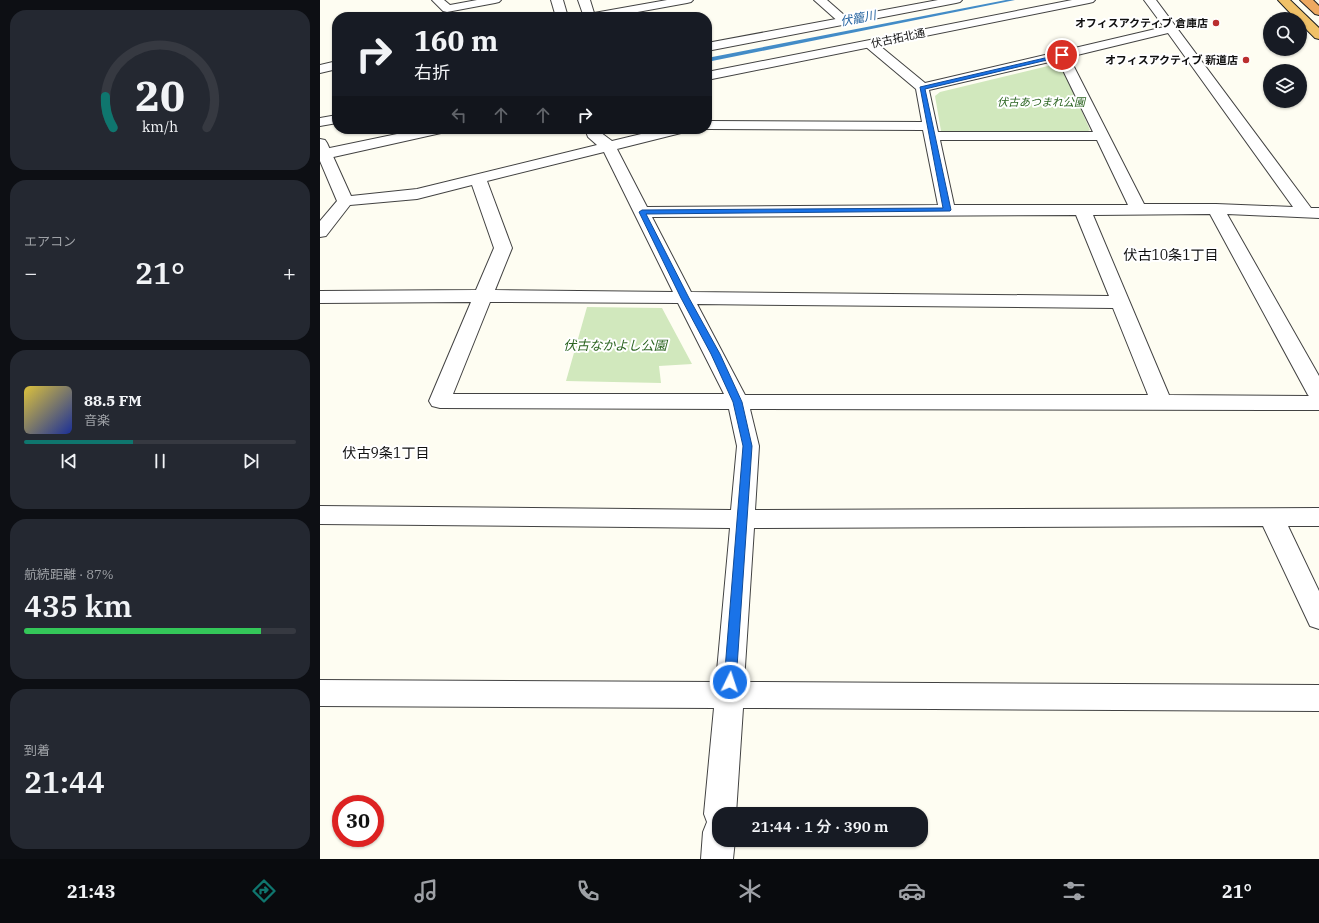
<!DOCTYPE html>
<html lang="ja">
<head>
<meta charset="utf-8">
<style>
	:root { --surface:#171b24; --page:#242831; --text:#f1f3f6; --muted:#9ea1a6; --line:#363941; --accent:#0f766e }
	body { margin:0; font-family:"IBM Plex Serif","Noto Sans JP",serif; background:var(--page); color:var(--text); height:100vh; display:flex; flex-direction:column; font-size:15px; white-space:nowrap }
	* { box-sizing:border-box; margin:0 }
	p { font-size:13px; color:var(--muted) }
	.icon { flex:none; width:22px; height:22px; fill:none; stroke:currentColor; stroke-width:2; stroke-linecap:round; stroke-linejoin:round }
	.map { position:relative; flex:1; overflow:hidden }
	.panel { display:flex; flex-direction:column; gap:10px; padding:10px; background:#0d0f14; width:320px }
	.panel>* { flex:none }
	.hud { position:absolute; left:12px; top:12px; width:380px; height:122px; border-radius:16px; box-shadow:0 1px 3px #0004; background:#171b24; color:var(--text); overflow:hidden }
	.fabs { position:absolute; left:943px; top:12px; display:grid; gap:8px }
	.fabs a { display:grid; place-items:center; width:44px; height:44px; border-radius:50%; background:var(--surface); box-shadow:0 1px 3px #0004; font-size:20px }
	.speed { position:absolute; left:12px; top:795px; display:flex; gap:8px; font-size:20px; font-weight:700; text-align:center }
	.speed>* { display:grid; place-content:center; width:52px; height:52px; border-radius:50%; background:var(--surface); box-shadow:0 1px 3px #0004; line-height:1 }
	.speed .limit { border:6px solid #d22; background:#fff; color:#111 }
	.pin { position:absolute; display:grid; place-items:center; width:34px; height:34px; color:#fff; margin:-17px; border:2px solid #fff; border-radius:50%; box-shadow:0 1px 4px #0007 }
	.me { position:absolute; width:44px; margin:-22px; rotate:4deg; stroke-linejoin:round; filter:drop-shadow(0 0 3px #0008) }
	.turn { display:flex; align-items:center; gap:14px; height:84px; padding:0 16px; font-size:18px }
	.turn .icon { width:52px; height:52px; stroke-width:2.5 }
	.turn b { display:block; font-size:28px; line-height:34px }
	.lanes { display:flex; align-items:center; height:38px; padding:0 16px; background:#0003; justify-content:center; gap:20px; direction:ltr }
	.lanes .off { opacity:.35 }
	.big { font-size:30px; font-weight:600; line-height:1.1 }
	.panel .widget { flex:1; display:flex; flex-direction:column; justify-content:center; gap:6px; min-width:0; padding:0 14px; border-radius:16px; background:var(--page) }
	.panel .dial { align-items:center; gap:0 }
	.dial svg { height:104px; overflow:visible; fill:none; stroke:var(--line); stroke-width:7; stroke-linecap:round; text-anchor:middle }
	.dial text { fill:var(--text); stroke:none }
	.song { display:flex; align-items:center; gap:12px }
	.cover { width:48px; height:48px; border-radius:6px; background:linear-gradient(135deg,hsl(50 70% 55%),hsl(230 70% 35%)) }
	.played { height:4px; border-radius:2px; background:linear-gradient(90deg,var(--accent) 40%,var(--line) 40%) }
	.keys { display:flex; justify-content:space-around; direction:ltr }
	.heat { display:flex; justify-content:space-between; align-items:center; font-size:22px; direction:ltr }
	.charge { height:6px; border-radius:3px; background:linear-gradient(90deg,#34c759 87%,var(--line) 0) }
	.trip { position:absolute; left:392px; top:807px; width:216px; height:40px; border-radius:16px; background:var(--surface); box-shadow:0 1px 3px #0004; font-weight:600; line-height:40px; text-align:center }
	.menu { display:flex; height:64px; justify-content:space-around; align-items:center; background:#090b0e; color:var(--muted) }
	.menu .icon { width:28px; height:28px }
	.menu .current { color:var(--accent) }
	.menu b { font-size:18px; color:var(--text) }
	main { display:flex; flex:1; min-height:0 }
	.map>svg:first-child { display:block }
	.green { fill:#d1e8bd }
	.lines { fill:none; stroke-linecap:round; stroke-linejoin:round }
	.stream { fill:#438cc7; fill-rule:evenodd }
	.minor-casing { stroke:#424242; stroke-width:2 }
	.tertiary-casing { stroke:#424242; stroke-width:2 }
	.trunk-casing { stroke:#202020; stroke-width:2 }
	.motorway-casing { stroke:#202020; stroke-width:2 }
	.minor { fill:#fff; fill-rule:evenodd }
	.tertiary { fill:#fff; fill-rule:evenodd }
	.trunk { fill:#f0c168; fill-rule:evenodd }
	.motorway { fill:#eea961; fill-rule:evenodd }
	.route { fill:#1a73e8; stroke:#114b97 }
	.poi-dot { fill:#ba2e2d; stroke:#fff; stroke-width:1.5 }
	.labels { text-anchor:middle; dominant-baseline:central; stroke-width:4; stroke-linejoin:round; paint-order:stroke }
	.far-poi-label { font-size:11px; font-weight:bold; fill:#0f0f0f; stroke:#fff; text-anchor:end }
	.far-street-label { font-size:11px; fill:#0f0f0f; stroke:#fff }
	.far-park-label { font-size:11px; font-style:italic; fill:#2c6522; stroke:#fff }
	.far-water-label { font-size:12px; font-style:italic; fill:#1d5e9c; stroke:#fff }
	.park-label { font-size:13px; font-style:italic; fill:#2c6522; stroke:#fff }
	.neighbourhood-label { font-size:14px; fill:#0f0f0f; stroke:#fff }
</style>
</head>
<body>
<main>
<section class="panel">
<div class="widget dial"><svg viewBox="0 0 100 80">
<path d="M14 69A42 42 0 1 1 86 69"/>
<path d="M14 69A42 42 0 0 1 8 45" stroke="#0f766e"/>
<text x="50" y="56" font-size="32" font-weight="700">20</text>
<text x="50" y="72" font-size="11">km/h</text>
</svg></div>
<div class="widget"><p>エアコン</p>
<div class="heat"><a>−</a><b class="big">21°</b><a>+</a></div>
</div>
<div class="widget">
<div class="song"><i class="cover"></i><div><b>88.5 FM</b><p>音楽</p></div></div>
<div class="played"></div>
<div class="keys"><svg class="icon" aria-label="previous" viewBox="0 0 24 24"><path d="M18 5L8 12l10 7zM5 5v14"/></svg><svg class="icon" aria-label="pause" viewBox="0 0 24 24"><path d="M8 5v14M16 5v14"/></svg><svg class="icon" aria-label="next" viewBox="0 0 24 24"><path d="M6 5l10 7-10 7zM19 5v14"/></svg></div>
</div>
<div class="widget"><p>航続距離 · 87%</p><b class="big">435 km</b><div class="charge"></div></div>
<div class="widget"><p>到着</p><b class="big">21:44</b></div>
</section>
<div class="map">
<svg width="999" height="859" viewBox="0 0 999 859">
	<rect width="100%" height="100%" fill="#fefdf2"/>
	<g class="green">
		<polygon points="732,65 743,68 770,130 762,134 630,134 621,131 615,96 620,92"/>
		<polygon points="267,307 342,308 372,364 339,366 341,383 246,381"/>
	</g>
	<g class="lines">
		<polygon class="stream" points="686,0 695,0 387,62 387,58"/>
		<defs>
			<g id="minor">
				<polygon points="112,0 124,0 130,5 157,0 181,0 179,2 175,3 127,12 123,11"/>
				<polygon points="231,0 243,0 248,17 236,17"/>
				<polygon points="258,0 270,0 274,13 347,0 373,0 371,2 367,3 290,17 264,17"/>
				<polygon points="494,0 507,0 531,21 529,24 521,24"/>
				<path d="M824,0h12l155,208h8v10l-92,-4 92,162v34l-569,-1 9,37 -4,64 564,-2v18h-31l31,65v38l-9,-3 -47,-100 -509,2 -10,154 575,3v26l-576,-3 -7,106h-17v26h16l-2,19h-32l2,-27 4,-10 -3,-8 10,-106 -394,-2v-26l396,2 14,-154 -410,-4v-18l411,4 6,-64 -8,-37 -289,-1 -8,-2 -3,-5 42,-99 -151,1v-12l156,-1 18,-42 -22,-63 -55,14 -67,6 -24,31 -6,1v-16l17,-20 -17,-40v-22l5,1 2,3 24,53 66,-7 180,-44 -9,-8 -3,-8h14l1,3 12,9 50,-12h25l-2,3 -68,17 30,58 291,-2 -15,-75 -216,-1h-1h1v-8l215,1 -6,-33 -50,-42 -2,-3 2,-3h8l51,42 239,-56zM848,33l125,174 -77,-3h-72l-75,-147zM738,60l35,72h-155l-9,-42zM620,140h157l31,65h-174zM284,152l69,140 -178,-2 17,-42 -25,-67zM890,214l98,181 1,1 -140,-1 -76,-180zM756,215l33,81 -418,-4 -39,-75zM170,302l188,1 46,91h-271zM377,304l416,4 35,87h-403z"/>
				<polygon points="17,61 17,69 0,73 0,65"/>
			</g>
			<g id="tertiary">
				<polygon points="618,0 642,0 640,2 636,3 387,51 387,43"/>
				<polygon points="752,0 775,0 773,2 769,3 387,80 387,72"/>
				<polygon points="17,115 17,123 0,126 0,118"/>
				<polygon points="101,129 128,129 126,132 121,133 0,160 0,150"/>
			</g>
			<polygon id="trunk" points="958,0 970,0 999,28 999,39 995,38 980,23 980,19 976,19"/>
			<polygon id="motorway" points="980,0 993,0 999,6 999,15 995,14"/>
		</defs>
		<use href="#minor" class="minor-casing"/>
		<use href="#tertiary" class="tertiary-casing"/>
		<use href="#trunk" class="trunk-casing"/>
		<use href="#motorway" class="motorway-casing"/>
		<use href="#minor" class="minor"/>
		<use href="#tertiary" class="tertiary"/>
		<use href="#trunk" class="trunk"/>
		<use href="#motorway" class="motorway"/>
	</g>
	<polygon class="route" points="742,54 745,55 744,56 605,89 631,210 630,211 326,214 369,298 400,354 422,402 432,446 416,682 414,685 410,687 406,685 404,682 423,446 413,402 391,354 361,298 319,212 322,210 623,208 600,87"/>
	<g class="poi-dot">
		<circle cx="896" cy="23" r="4"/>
		<circle cx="926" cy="60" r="4"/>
	</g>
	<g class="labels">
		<g class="far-poi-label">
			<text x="888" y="23">オフィスアクティブ 倉庫店</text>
			<text x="918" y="60">オフィスアクティブ 新道店</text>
		</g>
		<g class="far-street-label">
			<text transform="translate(578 38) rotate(-12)">伏古拓北通</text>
		</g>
		<g class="far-park-label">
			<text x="721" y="102">伏古あつまれ公園</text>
		</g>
		<g class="far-water-label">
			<text transform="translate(538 18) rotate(-11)">伏籠川</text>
		</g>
		<g class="park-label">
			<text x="295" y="345">伏古なかよし公園</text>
		</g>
		<g class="neighbourhood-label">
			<text x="851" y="255">伏古10条1丁目</text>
			<text x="66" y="453">伏古9条1丁目</text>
		</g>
	</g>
</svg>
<div class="fabs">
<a><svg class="icon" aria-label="search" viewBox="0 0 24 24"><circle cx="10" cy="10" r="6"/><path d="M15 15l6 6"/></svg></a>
<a><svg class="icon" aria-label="layers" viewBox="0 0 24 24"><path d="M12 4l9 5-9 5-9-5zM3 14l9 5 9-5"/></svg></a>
</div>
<div class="speed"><div class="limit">30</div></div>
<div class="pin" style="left:742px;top:55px;background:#d93025"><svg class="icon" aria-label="arrive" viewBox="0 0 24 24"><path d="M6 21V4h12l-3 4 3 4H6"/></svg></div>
<svg class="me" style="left:410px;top:682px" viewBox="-20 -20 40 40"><circle r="17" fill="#1a73e8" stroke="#fff" stroke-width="3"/><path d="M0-11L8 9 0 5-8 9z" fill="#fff"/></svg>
<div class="trip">21:44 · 1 分 · 390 m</div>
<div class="hud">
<div class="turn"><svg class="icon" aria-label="right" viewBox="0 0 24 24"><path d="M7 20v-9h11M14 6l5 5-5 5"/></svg><div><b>160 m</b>右折</div></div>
<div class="lanes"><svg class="icon off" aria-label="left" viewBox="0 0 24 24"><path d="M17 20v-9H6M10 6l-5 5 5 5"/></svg><svg class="icon off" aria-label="ahead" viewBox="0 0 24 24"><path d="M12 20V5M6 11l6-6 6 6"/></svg><svg class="icon off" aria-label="ahead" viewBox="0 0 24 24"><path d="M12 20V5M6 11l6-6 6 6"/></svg><svg class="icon" aria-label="right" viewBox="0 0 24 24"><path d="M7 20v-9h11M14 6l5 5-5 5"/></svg></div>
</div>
</div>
</main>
<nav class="menu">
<b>21:43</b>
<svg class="icon current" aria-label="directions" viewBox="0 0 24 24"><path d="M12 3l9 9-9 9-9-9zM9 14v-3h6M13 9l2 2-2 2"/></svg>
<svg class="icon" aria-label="music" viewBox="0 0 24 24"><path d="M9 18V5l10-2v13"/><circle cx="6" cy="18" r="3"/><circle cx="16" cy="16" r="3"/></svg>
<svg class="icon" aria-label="phone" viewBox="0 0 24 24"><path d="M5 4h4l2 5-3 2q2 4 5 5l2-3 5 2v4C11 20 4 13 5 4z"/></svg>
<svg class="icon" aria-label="climate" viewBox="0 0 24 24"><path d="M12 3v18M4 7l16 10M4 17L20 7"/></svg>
<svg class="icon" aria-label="car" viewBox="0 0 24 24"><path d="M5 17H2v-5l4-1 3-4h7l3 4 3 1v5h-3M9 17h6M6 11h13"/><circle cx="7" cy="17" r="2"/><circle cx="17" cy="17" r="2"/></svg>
<svg class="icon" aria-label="filters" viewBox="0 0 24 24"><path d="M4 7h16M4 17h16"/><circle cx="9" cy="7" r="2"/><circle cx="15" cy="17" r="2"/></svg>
<b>21°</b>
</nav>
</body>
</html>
